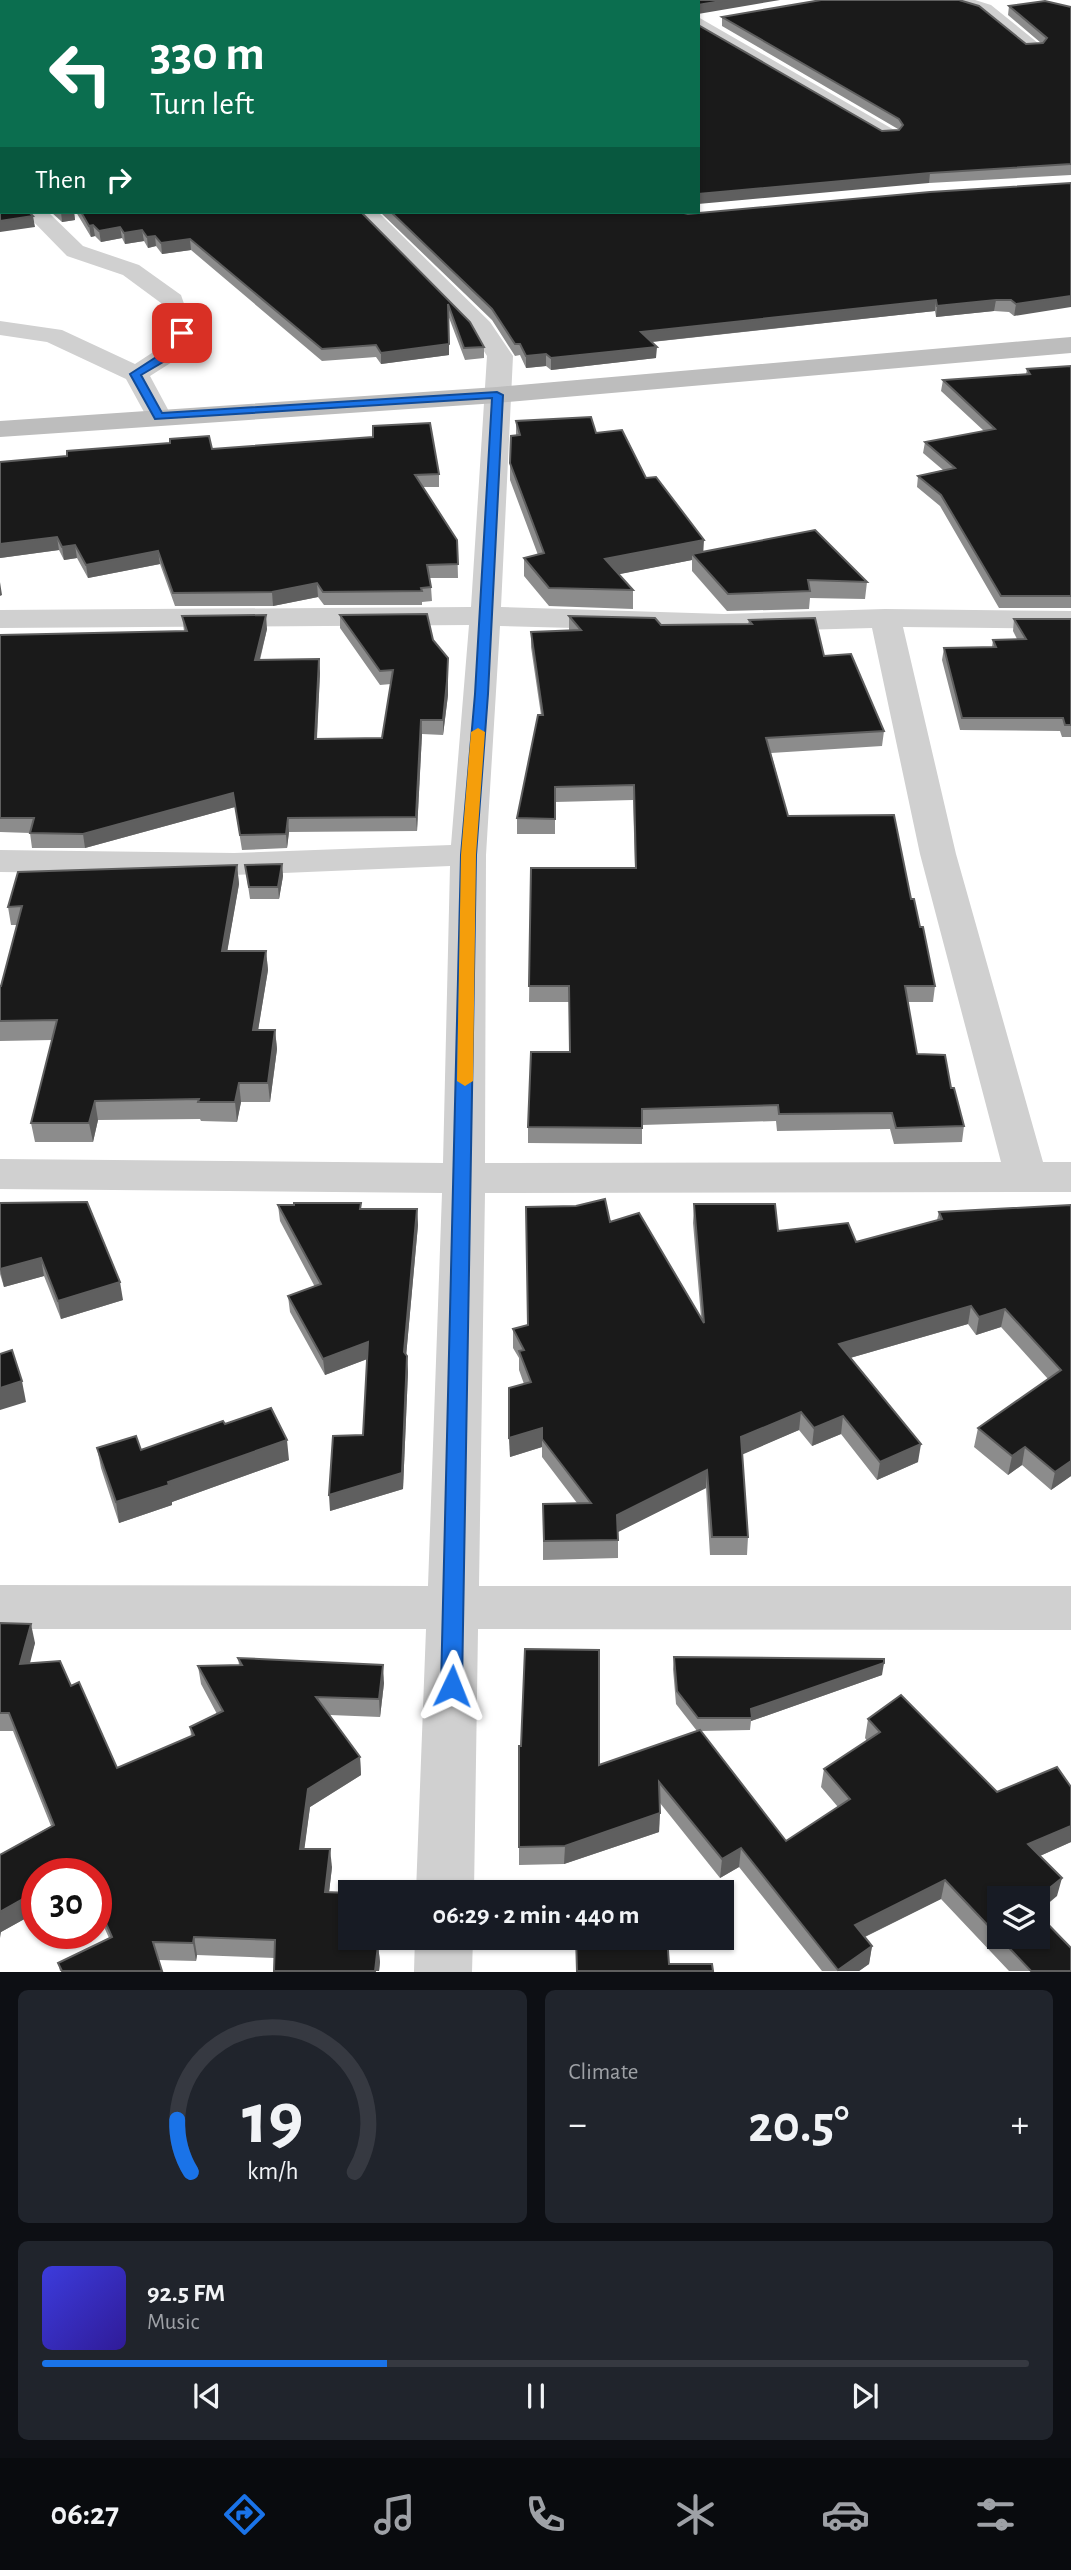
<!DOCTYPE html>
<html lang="en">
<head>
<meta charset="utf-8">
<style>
	:root { --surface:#171b24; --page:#20242c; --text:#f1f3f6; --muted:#9ea1a6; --line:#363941; --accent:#1a73e8 }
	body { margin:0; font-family:"Alegreya Sans",sans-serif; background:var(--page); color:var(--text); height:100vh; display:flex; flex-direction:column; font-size:26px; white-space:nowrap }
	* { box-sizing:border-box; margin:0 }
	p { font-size:23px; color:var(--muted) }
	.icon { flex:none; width:38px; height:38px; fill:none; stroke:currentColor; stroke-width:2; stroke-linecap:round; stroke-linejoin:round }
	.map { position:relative; height:1972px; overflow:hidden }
	.drawer { display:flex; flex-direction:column; gap:18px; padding:18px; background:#0d0f14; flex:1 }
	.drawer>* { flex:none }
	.hud { position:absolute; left:0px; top:0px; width:700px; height:214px; box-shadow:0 2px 5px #0004; background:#0b6e4f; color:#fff; overflow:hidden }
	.tools { position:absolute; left:987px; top:1886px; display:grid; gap:14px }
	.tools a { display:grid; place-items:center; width:63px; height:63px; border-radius:0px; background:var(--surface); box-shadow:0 2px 5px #0004; font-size:35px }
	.speed { position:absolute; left:21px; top:1858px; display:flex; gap:14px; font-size:35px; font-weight:700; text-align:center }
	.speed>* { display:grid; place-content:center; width:91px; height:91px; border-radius:50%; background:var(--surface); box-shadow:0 2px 5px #0004; line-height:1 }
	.speed .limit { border:10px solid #d22; background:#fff; color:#111 }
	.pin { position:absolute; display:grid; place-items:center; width:60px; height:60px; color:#fff; margin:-30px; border-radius:14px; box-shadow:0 4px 10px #0006 }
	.me { position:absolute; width:77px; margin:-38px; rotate:2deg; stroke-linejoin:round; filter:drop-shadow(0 0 5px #0008) }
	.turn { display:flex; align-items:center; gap:24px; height:147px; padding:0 35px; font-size:32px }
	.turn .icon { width:91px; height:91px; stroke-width:2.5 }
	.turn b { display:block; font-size:49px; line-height:60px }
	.then { display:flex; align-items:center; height:66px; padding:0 35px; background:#0003; gap:14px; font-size:26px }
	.big { font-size:52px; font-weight:700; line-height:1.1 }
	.drawer .widget { flex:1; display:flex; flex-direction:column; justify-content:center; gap:10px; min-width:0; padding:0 24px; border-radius:10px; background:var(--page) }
	.drawer .dial { align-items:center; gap:0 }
	.dial svg { height:182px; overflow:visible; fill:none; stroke:var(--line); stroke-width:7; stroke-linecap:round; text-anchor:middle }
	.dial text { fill:var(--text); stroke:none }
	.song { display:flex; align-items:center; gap:21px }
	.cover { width:84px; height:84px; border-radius:10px; background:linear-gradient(135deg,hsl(240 70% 55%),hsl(250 70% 35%)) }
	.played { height:7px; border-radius:4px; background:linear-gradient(90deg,var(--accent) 35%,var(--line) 35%) }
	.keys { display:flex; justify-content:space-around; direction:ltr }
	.heat { display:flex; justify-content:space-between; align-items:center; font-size:38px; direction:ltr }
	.drawer .tiles { flex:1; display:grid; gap:18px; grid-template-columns:1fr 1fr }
	.widget:last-child { grid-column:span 2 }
	.trip { position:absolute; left:338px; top:1880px; width:396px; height:70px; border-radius:0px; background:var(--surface); box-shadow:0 2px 5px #0004; font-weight:700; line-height:70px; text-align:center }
	.dock { display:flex; height:112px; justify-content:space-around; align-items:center; background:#090b0e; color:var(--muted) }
	.dock .icon { width:49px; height:49px }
	.dock .selected { color:var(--accent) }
	.dock b { font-size:32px; color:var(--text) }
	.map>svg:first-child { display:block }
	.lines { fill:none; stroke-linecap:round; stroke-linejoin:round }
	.street { fill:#d0d0d0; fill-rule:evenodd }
	.secondary { fill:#bdbdbd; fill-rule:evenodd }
	.wall { fill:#8c8c8c }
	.shaded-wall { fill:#5f5f5f }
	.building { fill:#1a1a1a; stroke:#5f5f5f; stroke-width:2 }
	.route { fill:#1a73e8; stroke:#114b97; stroke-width:2 }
	.slow { fill:#f59e0b }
</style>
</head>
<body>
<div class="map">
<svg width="1071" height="1972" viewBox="0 0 1071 1972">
	<rect width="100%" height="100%" fill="#fff"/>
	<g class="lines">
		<g class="street">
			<polygon points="947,0 975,0 991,5 1043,47 1033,53 1026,51 979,13 950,4"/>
			<polygon points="698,17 896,131 899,135 896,139 882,139 698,31"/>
			<polygon points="24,212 48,212 83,246 139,265 181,295 194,333 180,357 150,376 172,417 168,423 159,425 150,423 126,379 47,342 0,335 0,321 62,330 135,364 161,347 170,333 161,303 123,275 67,256"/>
			<path d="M354,212h24l112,110 23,34 -12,251 223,7 161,-5 186,2v18l-168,-2 53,227 87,308h28v30l-586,1 -6,393h592v44l-593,-1 -4,263h-58l10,-263h-426v-44l428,1 14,-393 -442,-4v-30l443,4 7,-297 -216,9 -234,-3v-22l234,3 217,-8 18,-220 -469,3v-18l471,-3 16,-251 -15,-24zM500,626l224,6 148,-4 48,226 81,308 -516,1 1,-308z"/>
			<polygon points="415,1937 473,1937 472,1972 414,1972"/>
		</g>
		<polygon class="secondary" points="1071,337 1071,353 497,403 0,437 0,421 497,387"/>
	</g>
	<g class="wall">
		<polygon points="1009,6 1071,7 1071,175 929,183 882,131 899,130 898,129 722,26 722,17 1026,44 1041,43 1008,15"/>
		<polygon points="1071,183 1014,316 1009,312 994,311 936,317 935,311 652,342 656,358 551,370 546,366 526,368 520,355 515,356 492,320 380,212 680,212 688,214"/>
		<polygon points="51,212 74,212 75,220 62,222"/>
		<polygon points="76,212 361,212 470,322 484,347 484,358 465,360 448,315 449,355 381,364 376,357 322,361 191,250 162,254 156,246 148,248 144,241 125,244 122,238 101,242 95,236 91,237"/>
		<polygon points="1071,366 1071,608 999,608 940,506 917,487 918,476 943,470 923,453 925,442 984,431 941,391 943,380 1026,374 1027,369"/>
		<polygon points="516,421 596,433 646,478 703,552 867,582 865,599 810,598 809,609 727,611 692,571 692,560 619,574 633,590 633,609 549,606 524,576 524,558 538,555 510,480 510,463 516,435"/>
		<polygon points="212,449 439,474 439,487 423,487 457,540 458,578 429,578 431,587 432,601 422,602 422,605 324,605 318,597 273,606 175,606 160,564 88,578 77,558 64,560 59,550 0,558 0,462"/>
		<polygon points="340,615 433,640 448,672 448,695 443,735 422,734 417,831 289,832 287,848 242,850 235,807 85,848 32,848 30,833 0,832 0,635 184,631 182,616 267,629 260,660 319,659 320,673 317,739 382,738 391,684 380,685 340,628"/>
		<polygon points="569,616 661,625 748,624 749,620 824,656 884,731 882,746 771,753 788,816 911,899 935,986 933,1002 908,1002 917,1054 951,1088 964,1126 962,1142 894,1144 890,1129 777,1131 776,1121 642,1125 642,1144 528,1143 528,1127 569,1052 569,1002 529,1002 531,868 635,868 633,800 555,802 555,834 517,834 517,818 541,715 531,647 531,632 569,631"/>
		<polygon points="1014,619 1071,619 1071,737 1062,737 1060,731 960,730 942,660 944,648 992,647 993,640 1017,639 1013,631"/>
		<polygon points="282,864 283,876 279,899 250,899 245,865"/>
		<polygon points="237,865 239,884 227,951 266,951 268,970 258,1030 275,1030 277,1049 270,1102 241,1102 237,1122 201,1121 200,1119 98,1120 93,1142 35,1142 31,1123 52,1040 0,1041 0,986 1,986 17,925 11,925 8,907"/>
		<polygon points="0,1203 123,1300 61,1319 44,1276 4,1287 0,1274"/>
		<polygon points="694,1204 778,1231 856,1242 937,1220 939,1212 1071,1205 1071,1476 1051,1490 1022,1465 1008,1475 974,1447 978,1428 1048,1379 1001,1327 976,1335 968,1324 850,1358 918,1462 877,1480 841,1434 812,1446 799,1430 742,1454 748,1537 747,1555 710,1555 706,1488 618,1532 618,1558 543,1560 543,1504 577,1503 542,1457 542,1447 510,1457 509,1388 524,1384 519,1370 519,1358 513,1348 513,1329 528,1325 610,1222 701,1317 693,1223"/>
		<polygon points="278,1205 361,1209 417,1209 418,1225 406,1356 408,1372 403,1489 330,1511 363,1435 367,1359 325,1375 290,1312 288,1296 315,1287 280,1221"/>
		<polygon points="225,1424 289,1460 172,1502 172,1505 119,1523 101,1468 97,1448 141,1450"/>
		<polygon points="0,1623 35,1643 29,1663 71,1686 117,1768 191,1736 190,1727 217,1714 201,1684 198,1666 239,1665 238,1658 384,1683 380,1717 330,1715 360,1757 361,1775 310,1807 304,1849 332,1867 329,1892 365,1944 378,1945 380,1962 379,1971 274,1971 275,1958 197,1955 196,1961 158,1960 162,1971 60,1971 58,1963 109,1938 96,1909 96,1874 37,1874 37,1912 1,1932 0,1855 51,1826 13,1731 0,1731"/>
		<polygon points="674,1657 882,1675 751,1721 750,1730 700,1731 786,1841 838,1807 821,1787 824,1769 867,1741 865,1738 868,1719 997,1792 1071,1787 1071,1842 1040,1856 1057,1896 999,1899 1071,1971 1009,1971 941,1899 865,1937 872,1946 869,1964 859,1971 822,1971 739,1867 720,1878 660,1803 659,1832 564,1864 519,1865 519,1746 599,1765 700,1731 697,1731 676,1704 673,1669"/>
	</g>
	<g class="shaded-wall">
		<polygon points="727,0 780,0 698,14 698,5"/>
		<polygon points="930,173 929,183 698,204 698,194"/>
		<polygon points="61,212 74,212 75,220 62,222"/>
		<polygon points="33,216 35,227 0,232 0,221"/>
		<polygon points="93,225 95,236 91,237 89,226"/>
		<polygon points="120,227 122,238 101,242 99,231"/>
		<polygon points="142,230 144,241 125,244 124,233"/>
		<polygon points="155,236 156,246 148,248 147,237"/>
		<polygon points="190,239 191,250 162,254 161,243"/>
		<polygon points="1071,296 1071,307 1014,316 1016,304"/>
		<polygon points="936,300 935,311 641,343 641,332"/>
		<polygon points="996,300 994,311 936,317 937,306"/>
		<polygon points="449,344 449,355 381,364 381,353"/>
		<polygon points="657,347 656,358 551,370 551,358"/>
		<polygon points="546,354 546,366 526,368 526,356"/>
		<polygon points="57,537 59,550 0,558 0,544"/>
		<polygon points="704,540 703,557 692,554 692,560 605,577 605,559"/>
		<polygon points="75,545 77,558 64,560 62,547"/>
		<polygon points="158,551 160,564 88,578 86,565"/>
		<polygon points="0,582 2,595 0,596"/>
		<polygon points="317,583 318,597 273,606 272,592"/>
		<polygon points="266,615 267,629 256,674 255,660"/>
		<polygon points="448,658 448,695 443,735 443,720"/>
		<polygon points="319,659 320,673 316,753 315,739"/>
		<polygon points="421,720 422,734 417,831 416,817"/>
		<polygon points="233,793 235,807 85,848 83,834"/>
		<polygon points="288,818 289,832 287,848 286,834"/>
		<polygon points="282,864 283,876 279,899 278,887"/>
		<polygon points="237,865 239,884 224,970 222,951"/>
		<polygon points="266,951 268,970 255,1049 253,1030"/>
		<polygon points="275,1030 277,1049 270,1102 268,1083"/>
		<polygon points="239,1083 241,1102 237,1122 235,1102"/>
		<polygon points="95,1101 98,1120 93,1142 89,1123"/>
		<polygon points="417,1209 418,1225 405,1368 404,1352"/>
		<polygon points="41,1258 44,1276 4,1287 0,1269"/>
		<polygon points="120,1282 123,1300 61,1319 58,1301"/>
		<polygon points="971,1306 968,1324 836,1362 839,1344"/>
		<polygon points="1005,1309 1001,1327 976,1335 979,1317"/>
		<polygon points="368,1342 370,1358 325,1375 323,1359"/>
		<polygon points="407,1356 408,1372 403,1489 330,1511 329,1495"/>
		<polygon points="22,1381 26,1402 0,1410 0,1388"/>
		<polygon points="801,1412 799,1430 739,1456 741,1437"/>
		<polygon points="843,1416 841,1434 812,1446 814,1428"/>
		<polygon points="542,1428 542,1447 510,1457 509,1438"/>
		<polygon points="287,1440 289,1460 172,1502 172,1505 119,1523 116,1502 168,1482"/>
		<polygon points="921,1444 918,1462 877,1480 880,1462"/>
		<polygon points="1025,1447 1022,1465 1008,1475 1012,1456"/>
		<polygon points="1071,1461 1071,1476 1051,1490 1055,1472"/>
		<polygon points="707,1470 706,1488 616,1533 617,1515"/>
		<polygon points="31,1624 35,1643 25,1683 20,1664"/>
		<polygon points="884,1663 882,1675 751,1721 751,1709"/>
		<polygon points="383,1665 384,1683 380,1717 379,1699"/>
		<polygon points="360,1757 361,1775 310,1807 302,1867 300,1849 308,1789"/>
		<polygon points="660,1813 659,1832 564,1864 565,1846"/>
		<polygon points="1071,1826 1071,1842 1024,1863 1028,1844"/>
		<polygon points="741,1848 739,1867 720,1878 722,1859"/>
		<polygon points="330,1849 332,1867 327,1910 325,1892"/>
		<polygon points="82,1867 83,1874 68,1874"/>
		<polygon points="1062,1878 1057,1896 1038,1912 1038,1899 1036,1899"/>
		<polygon points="945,1880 941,1899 852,1943 855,1925"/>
		<polygon points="37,1891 37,1912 1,1932 0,1938 0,1912"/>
		<polygon points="194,1937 197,1955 196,1961 193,1943"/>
		<polygon points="362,1937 365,1937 363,1962 361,1944"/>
		<polygon points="378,1945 380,1962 379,1971 375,1971"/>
		<polygon points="872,1946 869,1964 859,1971 838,1971 838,1970"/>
	</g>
	<g class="building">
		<polygon points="0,0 727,0 698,5 698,2 2,2 2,114 0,115"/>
		<polygon points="821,0 959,0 979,6 1026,44 1043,43 1047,38 1009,6 1045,1 1071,7 1071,164 930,173 698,194 698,25 882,131 899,130 903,125 899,119 722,17"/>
		<polygon points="2,123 2,161 0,159 0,130 1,129"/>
		<polygon points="0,176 2,176 2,212 29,212 33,216 0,221"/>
		<polygon points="1071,183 1071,296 1016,304 1011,300 996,300 937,306 936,300 641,332 657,347 551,358 546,354 526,356 520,344 515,344 492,309 391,212 680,212 688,214 930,192"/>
		<polygon points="81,212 361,212 470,322 484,347 464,348 448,304 449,344 381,353 376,345 322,349 190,239 161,243 155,236 147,237 142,230 124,233 120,227 99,231 93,225 89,226"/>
		<polygon points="1071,366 1071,596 1001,596 941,495 918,476 955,468 925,442 995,429 943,380 1030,374 1027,369"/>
		<polygon points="591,417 596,433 622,430 646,478 656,477 704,540 605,559 633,590 549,588 524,558 544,553 510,463 511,436 520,435 516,421"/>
		<polygon points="430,423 439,474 415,475 457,540 458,564 427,565 431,587 421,588 422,591 323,592 317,583 272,592 173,593 158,551 86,565 75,545 62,547 57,537 0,544 0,462 67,456 67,451 170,443 170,439 209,436 212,449 373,437 373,426"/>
		<polygon points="815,530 867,582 808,580 810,591 728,594 692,554"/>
		<polygon points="427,614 433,640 448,658 447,681 443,720 421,720 416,817 288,818 286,834 240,835 233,793 83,834 30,833 34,818 0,818 0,635 187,631 182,616 266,615 255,660 319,659 315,739 382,738 393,670 380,671 340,615"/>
		<polygon points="569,616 655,618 661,625 752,624 749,620 815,618 824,656 851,654 884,731 766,738 788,816 894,815 911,899 914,899 920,927 923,927 935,986 905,986 917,1054 945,1055 951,1088 954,1088 964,1126 896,1128 892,1113 779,1114 778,1105 642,1109 642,1128 528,1127 531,1052 570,1052 569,986 529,986 531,868 636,868 634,785 555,787 555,819 517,818 538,715 543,715 531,632 581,630"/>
		<polygon points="1014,619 1071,619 1071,725 1065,725 1063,718 962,718 944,648 996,647 993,640 1026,639"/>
		<polygon points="282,864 278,887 249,887 245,865"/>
		<polygon points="237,865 222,951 266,951 253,1030 275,1030 268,1083 239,1083 235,1102 198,1102 199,1099 95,1101 89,1123 31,1123 57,1020 0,1021 0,986 1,986 22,906 8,907 18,872"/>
		<polygon points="605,1199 610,1222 639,1213 704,1323 694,1204 775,1204 778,1231 848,1223 856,1242 942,1219 939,1212 1071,1205 1071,1461 1055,1472 1025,1447 1012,1456 978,1428 1061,1370 1005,1309 979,1317 971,1306 839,1344 921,1444 880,1462 843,1416 814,1428 801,1412 741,1437 748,1537 712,1537 707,1470 617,1515 618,1540 544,1541 543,1504 591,1503 542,1439 542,1428 509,1438 509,1388 531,1382 519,1351 524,1350 513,1329 528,1325 526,1207 576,1206"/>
		<polygon points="87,1202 120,1282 58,1301 41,1258 0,1269 0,1203"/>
		<polygon points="294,1203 361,1203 360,1209 417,1209 404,1352 407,1356 402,1473 329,1495 333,1436 363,1435 368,1342 323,1359 288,1296 321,1284 278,1205 294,1205"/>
		<polygon points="12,1350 22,1381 0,1388 0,1354"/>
		<polygon points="271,1408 287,1440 168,1482 169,1485 116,1502 97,1448 136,1436 141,1450 223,1421 225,1424"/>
		<polygon points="0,1623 31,1624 20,1664 60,1661 71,1686 79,1682 117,1768 194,1735 190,1727 223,1711 198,1666 242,1665 238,1658 383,1665 379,1699 316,1697 360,1757 308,1789 300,1849 330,1849 325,1892 350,1893 350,1937 362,1937 361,1944 378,1945 375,1971 274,1971 275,1940 194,1937 193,1943 153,1942 162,1971 62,1971 58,1963 112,1937 96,1901 96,1874 85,1874 82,1867 68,1874 37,1874 37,1891 0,1912 0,1855 54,1825 9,1713 0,1713"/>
		<polygon points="525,1649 599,1650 599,1765 700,1730 786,1841 850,1799 824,1769 880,1732 868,1719 901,1695 997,1792 1057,1767 1071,1787 1071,1826 1028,1844 1062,1878 1036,1899 999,1899 999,1937 1038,1937 1038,1914 1071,1948 1071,1971 1031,1971 945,1880 855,1925 872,1946 838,1970 741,1848 722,1859 659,1782 660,1813 565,1846 519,1847 519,1746 521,1746"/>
		<polygon points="674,1657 884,1659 884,1663 751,1709 752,1718 698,1718 677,1691"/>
		<polygon points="576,1937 667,1937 669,1964 712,1964 713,1971 577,1971"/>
	</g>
	<polygon class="route" points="182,330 187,333 175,355 141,375 162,413 497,392 503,395 488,694 476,855 462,1686 459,1693 452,1695 444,1693 441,1686 461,855 475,694 492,398 155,419 130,374 167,350 179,331"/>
	<polygon class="slow" points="478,728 485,732 476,855 473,1081 465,1086 457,1081 461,855 471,732"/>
</svg>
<div class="tools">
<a><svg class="icon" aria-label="layers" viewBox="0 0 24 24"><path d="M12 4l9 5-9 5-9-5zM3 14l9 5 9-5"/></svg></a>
</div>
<div class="speed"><div class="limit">30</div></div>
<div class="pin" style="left:182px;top:333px;background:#d93025"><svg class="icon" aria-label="arrive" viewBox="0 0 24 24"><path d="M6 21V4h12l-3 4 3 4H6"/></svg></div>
<svg class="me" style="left:452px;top:1686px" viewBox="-20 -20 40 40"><path d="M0-17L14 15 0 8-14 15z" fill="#1a73e8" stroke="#fff" stroke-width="4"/></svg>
<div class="trip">06:29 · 2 min · 440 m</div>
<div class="hud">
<div class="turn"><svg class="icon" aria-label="left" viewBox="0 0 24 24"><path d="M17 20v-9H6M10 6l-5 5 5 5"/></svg><div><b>330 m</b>Turn left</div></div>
<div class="then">Then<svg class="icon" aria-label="right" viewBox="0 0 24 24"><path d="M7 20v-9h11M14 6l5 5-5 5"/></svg></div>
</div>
</div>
<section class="drawer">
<div class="tiles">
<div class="widget dial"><svg viewBox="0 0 100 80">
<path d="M14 69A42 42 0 1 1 86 69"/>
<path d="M14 69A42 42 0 0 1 8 46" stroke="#1a73e8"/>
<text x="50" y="56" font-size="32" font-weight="700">19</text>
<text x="50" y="72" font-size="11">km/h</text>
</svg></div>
<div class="widget"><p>Climate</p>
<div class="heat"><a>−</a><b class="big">20.5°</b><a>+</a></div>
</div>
<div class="widget">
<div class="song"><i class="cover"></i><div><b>92.5 FM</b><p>Music</p></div></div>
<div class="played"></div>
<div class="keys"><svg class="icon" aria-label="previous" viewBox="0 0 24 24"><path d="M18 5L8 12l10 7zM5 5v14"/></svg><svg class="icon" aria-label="pause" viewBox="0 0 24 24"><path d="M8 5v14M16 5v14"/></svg><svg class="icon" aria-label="next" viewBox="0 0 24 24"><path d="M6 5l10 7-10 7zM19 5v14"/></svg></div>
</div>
</div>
</section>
<nav class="dock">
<b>06:27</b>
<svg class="icon selected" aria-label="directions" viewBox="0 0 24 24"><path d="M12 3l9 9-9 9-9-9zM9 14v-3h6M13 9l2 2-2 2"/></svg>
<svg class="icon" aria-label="music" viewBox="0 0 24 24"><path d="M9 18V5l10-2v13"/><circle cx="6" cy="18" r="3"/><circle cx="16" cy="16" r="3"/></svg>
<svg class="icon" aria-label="phone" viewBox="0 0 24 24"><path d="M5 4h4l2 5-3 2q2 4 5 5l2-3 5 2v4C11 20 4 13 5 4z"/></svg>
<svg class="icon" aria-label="climate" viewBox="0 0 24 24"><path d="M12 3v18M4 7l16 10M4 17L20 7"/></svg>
<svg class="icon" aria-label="car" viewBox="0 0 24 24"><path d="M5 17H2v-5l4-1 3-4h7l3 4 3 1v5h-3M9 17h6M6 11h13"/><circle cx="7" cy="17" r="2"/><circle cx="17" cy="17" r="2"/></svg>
<svg class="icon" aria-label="filters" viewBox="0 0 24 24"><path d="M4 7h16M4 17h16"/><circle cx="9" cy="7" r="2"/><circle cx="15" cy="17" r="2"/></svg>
</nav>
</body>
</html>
